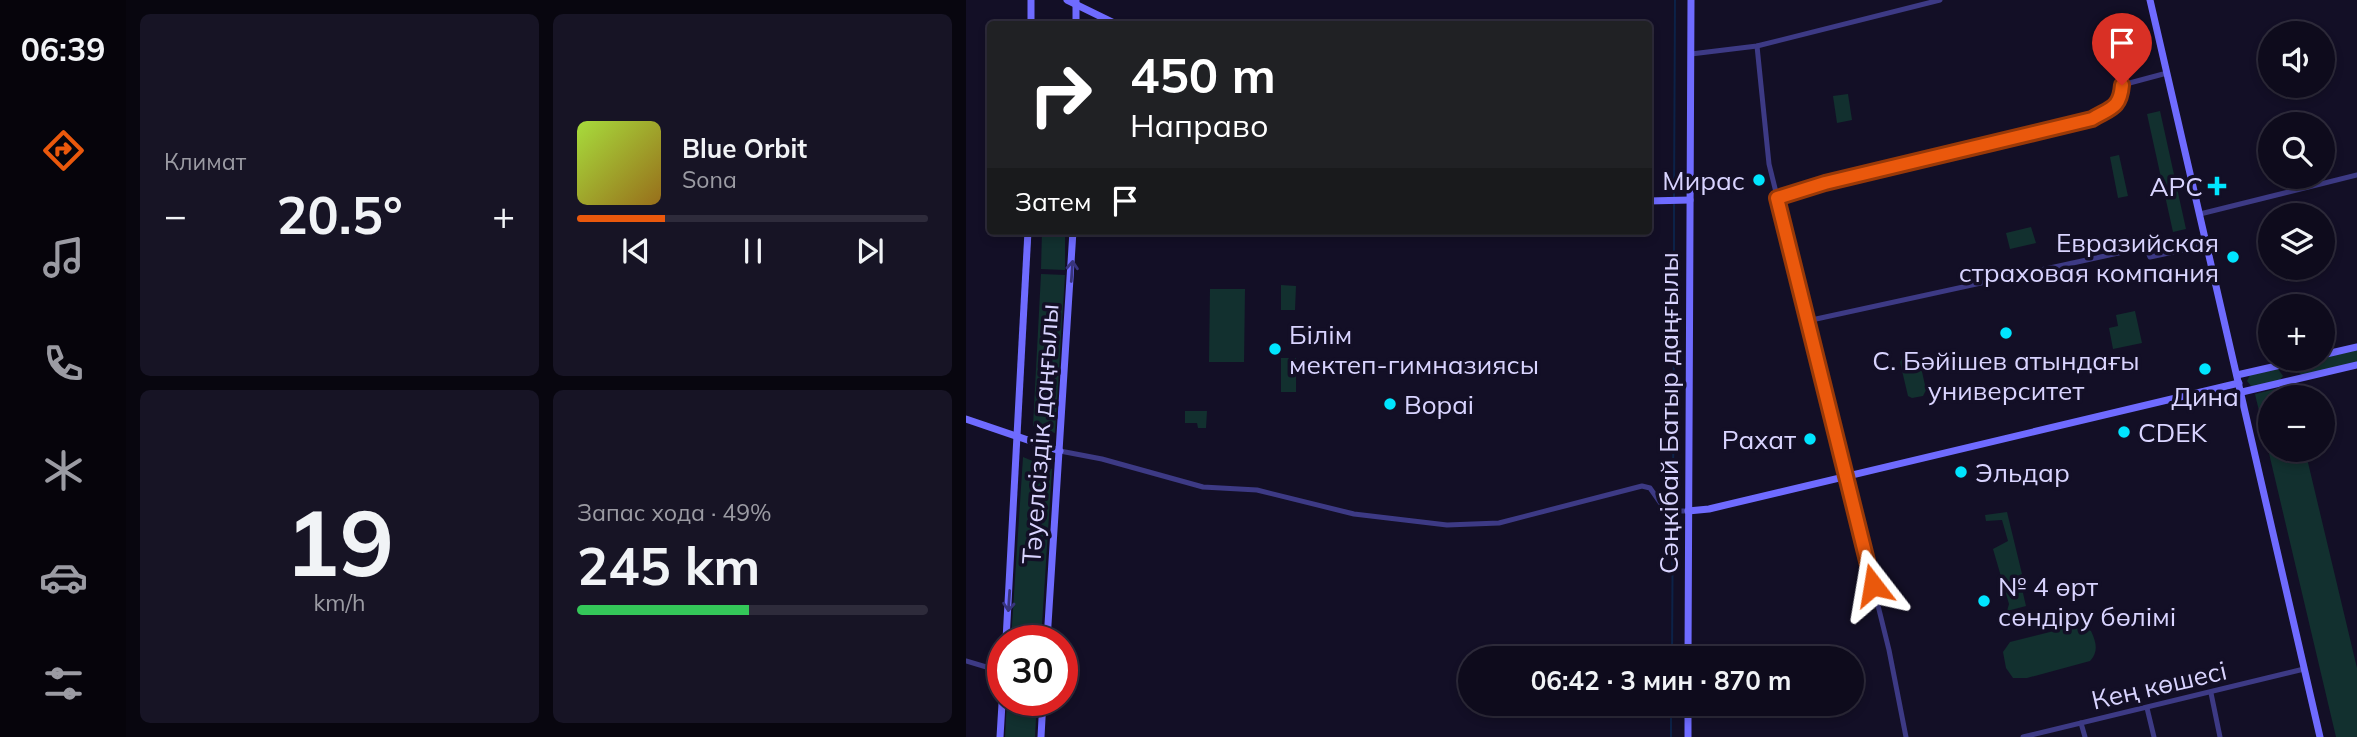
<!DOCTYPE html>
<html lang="ru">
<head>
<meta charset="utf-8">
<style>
	:root { --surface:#0e0b1c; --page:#171425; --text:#f1f3f6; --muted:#9b9ba3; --line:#2e2b3b; --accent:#ea580c }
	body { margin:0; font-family:Mulish,sans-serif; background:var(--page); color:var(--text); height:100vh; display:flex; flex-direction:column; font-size:26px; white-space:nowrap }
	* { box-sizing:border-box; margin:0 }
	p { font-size:23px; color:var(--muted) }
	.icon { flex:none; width:38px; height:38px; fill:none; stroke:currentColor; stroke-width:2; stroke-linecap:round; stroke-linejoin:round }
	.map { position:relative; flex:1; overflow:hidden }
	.side { display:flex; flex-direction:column; gap:14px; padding:14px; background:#08060f; width:840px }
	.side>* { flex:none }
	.banner { position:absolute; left:21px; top:21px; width:665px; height:214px; border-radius:7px; box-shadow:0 4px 10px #0003,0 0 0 2px var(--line); background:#202124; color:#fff; overflow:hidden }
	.tools { position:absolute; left:1292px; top:21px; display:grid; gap:14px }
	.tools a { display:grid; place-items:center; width:77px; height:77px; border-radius:50%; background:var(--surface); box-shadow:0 4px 10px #0003,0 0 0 2px var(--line); font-size:35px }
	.speed { position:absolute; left:21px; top:625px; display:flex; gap:14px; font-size:35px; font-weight:700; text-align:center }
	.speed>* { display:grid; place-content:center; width:91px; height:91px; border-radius:50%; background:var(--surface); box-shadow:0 4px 10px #0003,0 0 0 2px var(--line); line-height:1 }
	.speed .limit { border:10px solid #d22; background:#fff; color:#111 }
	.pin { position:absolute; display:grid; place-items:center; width:60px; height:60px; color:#fff; margin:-72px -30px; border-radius:50% 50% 50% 0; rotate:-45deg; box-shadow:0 0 7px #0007 }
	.pin .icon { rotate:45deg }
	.me { position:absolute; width:77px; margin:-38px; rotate:346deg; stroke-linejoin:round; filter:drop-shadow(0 0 5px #0008) }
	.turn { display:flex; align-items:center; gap:24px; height:147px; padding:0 28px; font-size:32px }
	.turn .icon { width:91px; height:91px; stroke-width:2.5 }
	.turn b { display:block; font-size:49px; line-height:60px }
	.then { display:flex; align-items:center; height:66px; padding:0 28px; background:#0003; gap:14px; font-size:26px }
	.big { font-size:52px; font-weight:700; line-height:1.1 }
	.side .widget { flex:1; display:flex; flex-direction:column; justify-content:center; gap:10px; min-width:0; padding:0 24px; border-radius:10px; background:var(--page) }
	.side .dial { align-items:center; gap:0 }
	.dial b { font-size:91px; line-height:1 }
	.song { display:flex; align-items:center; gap:21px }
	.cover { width:84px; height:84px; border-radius:10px; background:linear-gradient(135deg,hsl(80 70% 55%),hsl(40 70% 35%)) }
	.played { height:7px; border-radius:4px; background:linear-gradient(90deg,var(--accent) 25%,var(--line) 25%) }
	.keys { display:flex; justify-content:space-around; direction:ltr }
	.heat { display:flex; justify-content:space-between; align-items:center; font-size:38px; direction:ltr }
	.charge { height:10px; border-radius:5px; background:linear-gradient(90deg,#34c759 49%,var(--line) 0) }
	.side .tiles { flex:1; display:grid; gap:14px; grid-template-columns:repeat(2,1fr) }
	.trip { position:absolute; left:492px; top:646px; width:406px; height:70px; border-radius:35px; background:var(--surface); box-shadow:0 4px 10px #0003,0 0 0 2px var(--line); font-weight:700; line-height:70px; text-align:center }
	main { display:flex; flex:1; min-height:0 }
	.tabs { display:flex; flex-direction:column; width:126px; justify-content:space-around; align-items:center; background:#06040b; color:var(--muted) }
	.tabs .icon { width:49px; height:49px }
	.tabs .selected { color:var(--accent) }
	.tabs b { font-size:32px; color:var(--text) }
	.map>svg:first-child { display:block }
	.green { fill:#12302f }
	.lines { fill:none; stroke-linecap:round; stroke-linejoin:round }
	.stream { stroke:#0c2248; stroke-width:2 }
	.street { stroke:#3d3a85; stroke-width:5 }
	.secondary { stroke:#6f6bff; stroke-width:7 }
	.oneway { stroke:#38347d }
	.route-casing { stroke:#983908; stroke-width:18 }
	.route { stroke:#ea580c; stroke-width:12 }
	.poi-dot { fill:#00e5ff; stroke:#130f26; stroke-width:2.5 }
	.labels { text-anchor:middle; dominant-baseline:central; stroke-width:7; stroke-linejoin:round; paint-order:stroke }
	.poi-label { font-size:26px; fill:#d9d4ff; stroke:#130f26; text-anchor:start }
	.street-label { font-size:26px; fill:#d9d4ff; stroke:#130f26 }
</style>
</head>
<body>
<main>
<nav class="tabs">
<b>06:39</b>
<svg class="icon selected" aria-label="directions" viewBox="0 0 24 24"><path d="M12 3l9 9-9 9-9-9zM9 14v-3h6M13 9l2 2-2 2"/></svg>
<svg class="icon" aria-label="music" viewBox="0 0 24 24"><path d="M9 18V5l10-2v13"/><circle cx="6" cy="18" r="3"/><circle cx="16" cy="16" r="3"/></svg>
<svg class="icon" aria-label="phone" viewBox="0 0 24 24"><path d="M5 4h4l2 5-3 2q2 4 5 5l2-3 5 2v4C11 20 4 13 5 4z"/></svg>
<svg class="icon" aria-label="climate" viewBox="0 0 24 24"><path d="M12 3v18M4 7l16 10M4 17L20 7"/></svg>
<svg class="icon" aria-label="car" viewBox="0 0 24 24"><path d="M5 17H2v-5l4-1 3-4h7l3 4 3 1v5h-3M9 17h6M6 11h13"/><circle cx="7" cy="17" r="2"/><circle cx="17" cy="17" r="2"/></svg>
<svg class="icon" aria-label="filters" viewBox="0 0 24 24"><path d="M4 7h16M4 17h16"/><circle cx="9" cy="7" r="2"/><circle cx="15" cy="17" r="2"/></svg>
</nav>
<section class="side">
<div class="tiles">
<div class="widget"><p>Климат</p>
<div class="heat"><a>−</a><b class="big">20.5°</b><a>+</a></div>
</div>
<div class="widget">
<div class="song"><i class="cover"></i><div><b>Blue Orbit</b><p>Sona</p></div></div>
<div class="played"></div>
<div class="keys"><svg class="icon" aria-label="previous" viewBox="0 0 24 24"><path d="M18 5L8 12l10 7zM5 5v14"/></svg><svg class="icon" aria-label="pause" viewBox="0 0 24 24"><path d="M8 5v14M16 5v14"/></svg><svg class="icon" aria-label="next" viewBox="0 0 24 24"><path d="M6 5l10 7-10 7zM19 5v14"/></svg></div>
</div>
<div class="widget dial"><b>19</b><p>km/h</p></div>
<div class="widget"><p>Запас хода · 49%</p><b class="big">245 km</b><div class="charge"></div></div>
</div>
</section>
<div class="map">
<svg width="1391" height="737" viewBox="0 0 1391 737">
	<rect width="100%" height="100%" fill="#130f26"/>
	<g class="green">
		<polygon points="882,94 886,120 871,123 867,96"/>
		<polygon points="1194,111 1220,229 1207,232 1181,114"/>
		<polygon points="1153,155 1162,196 1152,198 1144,157"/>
		<polygon points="1065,227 1070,243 1044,249 1040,233"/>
		<polygon points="76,231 99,231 99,270 75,269"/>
		<polygon points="75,274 99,275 89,433 67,426"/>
		<polygon points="315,285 330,286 329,310 315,310"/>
		<polygon points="244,289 279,289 278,362 243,362"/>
		<polygon points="1169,311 1176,343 1147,349 1143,328 1152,326 1150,315"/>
		<polygon points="1391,350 1391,362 1336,375 1332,372 1334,363"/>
		<polygon points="947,355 953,358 960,390 957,396 946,398 942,396 934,362 937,357"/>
		<rect x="315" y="358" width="15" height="34"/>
		<polygon points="1312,369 1317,376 1314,380 1286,387 1281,381 1284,375"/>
		<polygon points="1318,387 1321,397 1304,397 1304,450 1339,450 1391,668 1391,737 1370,737 1289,394"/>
		<polygon points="219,411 241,411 240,428 232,428 231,423 219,423"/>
		<polygon points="57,457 86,469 75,640 45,640"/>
		<polygon points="1041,512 1056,574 1053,576 1060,606 1041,611 1043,604 1027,549 1042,541 1036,520 1020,521 1019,515"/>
		<path d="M1112,625l13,6c5,11 8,20 -1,30l-63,17h-14l-7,-10 -3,-16 7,-10z"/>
		<polygon points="41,700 71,700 69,737 39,737"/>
	</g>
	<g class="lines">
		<g class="stream">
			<polyline points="708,199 709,0"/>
			<polyline points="708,305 708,204"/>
			<polyline points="706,658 708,330"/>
			<polyline points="705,737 705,704"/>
		</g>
		<g class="street">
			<polyline points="791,46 803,164 923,650 940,737"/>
			<polyline points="725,54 791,46 974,0"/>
			<path d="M811,198l48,-15 268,-64c17,-11 27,-10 29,-34l45,-12"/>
			<polyline points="1234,214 1391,175"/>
			<polyline points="841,321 1180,247 1184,257 1241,245"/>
			<polyline points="94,451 136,459 237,487 291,490 388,514 481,525 533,523 676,486 684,488 700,511 722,511"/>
			<polyline points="0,661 37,672"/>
			<polyline points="1245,693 1254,737"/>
			<polyline points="1181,708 1188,737"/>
			<polyline points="1115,723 1119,737"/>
			<polyline points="1057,737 1338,669"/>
		</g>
		<g class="secondary">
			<polyline points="101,0 150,24"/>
			<polyline points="1184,0 1354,737"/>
			<polyline points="110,1 110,24"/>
			<polyline points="65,24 65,0"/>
			<polyline points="682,201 724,200"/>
			<polyline points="1356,355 1391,347"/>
			<polyline points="1271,375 1341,359"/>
			<polyline points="1276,392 1391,365"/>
			<polyline points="0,419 94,451"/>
			<polyline points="722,511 743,509 1273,383"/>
			<polyline points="40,640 62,231"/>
			<polyline points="81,640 107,231"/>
			<polyline points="722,658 725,0"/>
			<polyline points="722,704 722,737"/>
			<polyline points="34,737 37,687"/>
			<polyline points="75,737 77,700"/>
		</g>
	</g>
	<defs><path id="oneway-shaft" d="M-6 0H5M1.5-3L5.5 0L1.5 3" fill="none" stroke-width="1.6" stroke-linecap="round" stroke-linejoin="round" transform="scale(1.75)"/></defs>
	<g class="oneway">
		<use href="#oneway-shaft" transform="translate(106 271) rotate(-86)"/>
		<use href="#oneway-shaft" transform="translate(43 601) rotate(94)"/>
	</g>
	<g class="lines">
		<defs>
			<path id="route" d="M907,585l-96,-387 48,-15 267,-64c18,-11 28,-10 30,-34"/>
		</defs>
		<use href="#route" class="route-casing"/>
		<use href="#route" class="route"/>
	</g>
	<g class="poi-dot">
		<circle cx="793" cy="180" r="7"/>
		<path d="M1247.5 175.5h7v7h7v7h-7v7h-7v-7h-7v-7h7z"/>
		<circle cx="1267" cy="257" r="7"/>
		<circle cx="1040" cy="333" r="7"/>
		<circle cx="309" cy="349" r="7"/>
		<circle cx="1239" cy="369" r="7"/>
		<circle cx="424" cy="404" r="7"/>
		<circle cx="1158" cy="432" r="7"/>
		<circle cx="844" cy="439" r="7"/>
		<circle cx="995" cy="472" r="7"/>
		<circle cx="1018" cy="601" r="7"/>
	</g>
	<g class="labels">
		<g class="poi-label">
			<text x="779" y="180" text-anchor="end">Мирас</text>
			<text x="1237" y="186" text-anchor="end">АРС</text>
			<text x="1253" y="242" text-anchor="end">Евразийская<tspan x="1253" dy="30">страховая компания</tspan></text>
			<text x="323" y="334">Білім<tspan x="323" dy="30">мектеп-гимназиясы</tspan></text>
			<text x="1040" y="360" text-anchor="middle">С. Бәйішев атындағы<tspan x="1040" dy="30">университет</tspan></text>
			<text x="1239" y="396" text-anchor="middle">Дина</text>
			<text x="438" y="404">Bopai</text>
			<text x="1172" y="432">CDEK</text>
			<text x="830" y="439" text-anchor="end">Рахат</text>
			<text x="1009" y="472">Эльдар</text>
			<text x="1032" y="586">№ 4 өрт<tspan x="1032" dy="30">сөндіру бөлімі</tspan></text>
		</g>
		<g class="street-label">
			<text transform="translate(702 413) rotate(-90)">Сәңкібай Батыр даңғылы</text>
			<text transform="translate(74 434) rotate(-86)">Тәуелсіздік даңғылы</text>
			<text transform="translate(1193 685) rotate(-13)">Кең көшесі</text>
		</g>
	</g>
</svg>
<div class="tools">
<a><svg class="icon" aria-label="sound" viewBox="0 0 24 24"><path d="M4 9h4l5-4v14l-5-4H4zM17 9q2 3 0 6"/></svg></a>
<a><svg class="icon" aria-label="search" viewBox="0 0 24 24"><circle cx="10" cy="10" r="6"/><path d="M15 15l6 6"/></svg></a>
<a><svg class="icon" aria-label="layers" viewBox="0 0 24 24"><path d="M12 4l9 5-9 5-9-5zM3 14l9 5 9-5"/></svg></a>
<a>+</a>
<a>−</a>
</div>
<div class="speed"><div class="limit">30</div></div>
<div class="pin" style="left:1156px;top:85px;background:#d93025"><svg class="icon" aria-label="arrive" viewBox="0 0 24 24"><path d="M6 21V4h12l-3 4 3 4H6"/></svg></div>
<svg class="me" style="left:907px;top:585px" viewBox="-20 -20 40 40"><path d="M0-17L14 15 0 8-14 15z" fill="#ea580c" stroke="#fff" stroke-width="4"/></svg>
<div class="trip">06:42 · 3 мин · 870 m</div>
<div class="banner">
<div class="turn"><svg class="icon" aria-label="right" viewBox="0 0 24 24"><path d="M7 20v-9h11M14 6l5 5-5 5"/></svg><div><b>450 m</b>Направо</div></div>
<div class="then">Затем<svg class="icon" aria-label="arrive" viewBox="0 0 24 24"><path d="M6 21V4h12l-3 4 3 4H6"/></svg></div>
</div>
</div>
</main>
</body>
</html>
